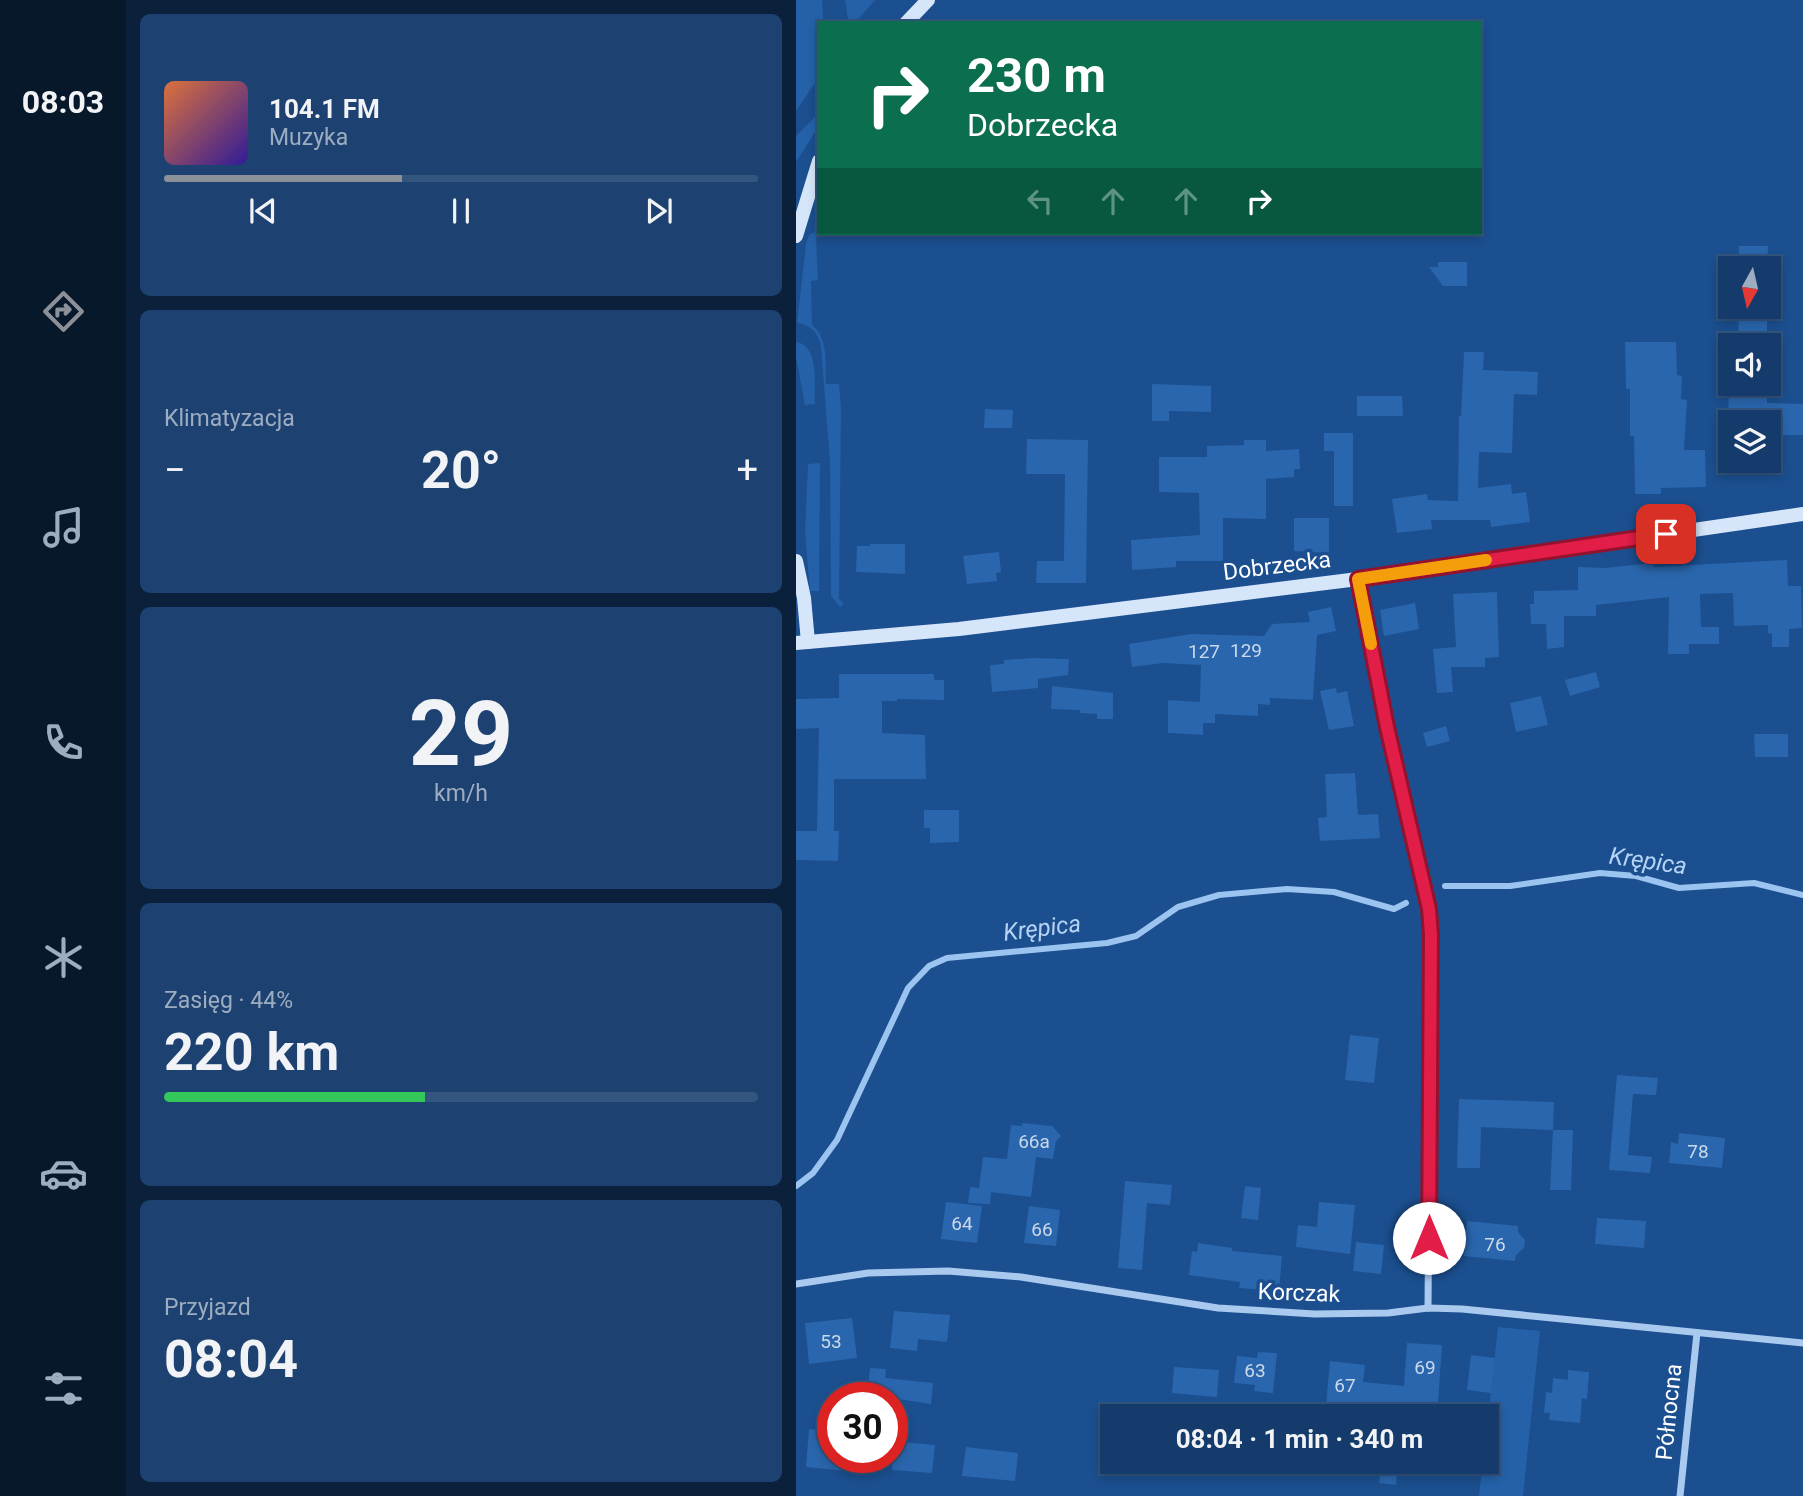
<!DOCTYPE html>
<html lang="pl">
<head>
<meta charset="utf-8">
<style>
	:root { --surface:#143b6b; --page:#1d4271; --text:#f1f3f6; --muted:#9dadc1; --line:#33557e; --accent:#8c9099 }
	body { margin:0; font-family:Roboto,sans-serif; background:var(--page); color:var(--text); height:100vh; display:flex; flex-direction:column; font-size:26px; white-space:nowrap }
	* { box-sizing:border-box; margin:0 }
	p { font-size:23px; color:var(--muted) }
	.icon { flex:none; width:38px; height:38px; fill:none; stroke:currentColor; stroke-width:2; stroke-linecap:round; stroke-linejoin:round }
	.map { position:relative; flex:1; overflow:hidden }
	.panel { display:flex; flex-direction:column; gap:14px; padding:14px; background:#0b203b; width:670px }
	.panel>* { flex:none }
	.guide { position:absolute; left:21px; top:21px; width:665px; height:214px; border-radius:0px; box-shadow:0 4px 10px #0003,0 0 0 2px var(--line); background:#0b6e4f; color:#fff; overflow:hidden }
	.needle { width:46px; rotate:188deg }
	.controls { position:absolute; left:922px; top:256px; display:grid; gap:14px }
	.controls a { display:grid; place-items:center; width:63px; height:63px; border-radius:0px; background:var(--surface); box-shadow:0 4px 10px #0003,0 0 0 2px var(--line); font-size:35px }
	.speed { position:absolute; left:21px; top:1382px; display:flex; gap:14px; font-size:35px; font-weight:700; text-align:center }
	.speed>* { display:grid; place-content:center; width:91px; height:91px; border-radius:50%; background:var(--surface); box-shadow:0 4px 10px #0003,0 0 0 2px var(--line); line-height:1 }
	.speed .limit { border:10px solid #d22; background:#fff; color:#111 }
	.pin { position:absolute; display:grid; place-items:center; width:60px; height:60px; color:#fff; margin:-30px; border-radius:14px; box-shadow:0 4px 10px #0006 }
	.me { position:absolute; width:77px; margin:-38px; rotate:0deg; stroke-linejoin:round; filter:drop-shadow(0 0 5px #0008) }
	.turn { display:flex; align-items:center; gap:24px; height:147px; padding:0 35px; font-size:32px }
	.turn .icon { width:91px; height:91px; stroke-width:2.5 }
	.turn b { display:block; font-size:49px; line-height:60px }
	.lanes { display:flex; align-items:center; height:66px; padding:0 35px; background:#0003; justify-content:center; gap:35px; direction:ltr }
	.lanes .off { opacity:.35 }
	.big { font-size:52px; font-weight:700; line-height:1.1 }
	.panel .tile { flex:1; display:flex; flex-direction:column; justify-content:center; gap:10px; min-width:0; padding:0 24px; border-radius:10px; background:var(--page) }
	.panel .dial { align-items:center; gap:0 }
	.dial b { font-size:91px; line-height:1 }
	.song { display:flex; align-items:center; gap:21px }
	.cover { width:84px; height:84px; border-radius:10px; background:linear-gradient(135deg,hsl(20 70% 55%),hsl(250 70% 35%)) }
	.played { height:7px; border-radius:4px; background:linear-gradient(90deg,var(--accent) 40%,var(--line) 40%) }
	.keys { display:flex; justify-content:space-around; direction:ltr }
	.heat { display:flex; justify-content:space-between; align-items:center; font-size:38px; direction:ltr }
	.charge { height:10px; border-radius:5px; background:linear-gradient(90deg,#34c759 44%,var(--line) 0) }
	.trip { position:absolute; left:304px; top:1404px; width:399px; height:70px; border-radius:0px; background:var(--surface); box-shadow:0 4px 10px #0003,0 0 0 2px var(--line); font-weight:700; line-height:70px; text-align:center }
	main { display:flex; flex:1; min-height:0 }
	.tab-bar { display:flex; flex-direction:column; width:126px; justify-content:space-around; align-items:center; background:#08182b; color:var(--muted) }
	.tab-bar .icon { width:49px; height:49px }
	.tab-bar .active { color:var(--accent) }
	.tab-bar b { font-size:32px; color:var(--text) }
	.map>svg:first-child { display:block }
	.green { fill:#2461a8 }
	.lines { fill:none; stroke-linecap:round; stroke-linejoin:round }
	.stream { stroke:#9cc4f0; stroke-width:6 }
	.building { fill:#2a66ad }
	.street { stroke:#a9c9ee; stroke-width:7 }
	.secondary { stroke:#d6e6fa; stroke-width:14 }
	.route-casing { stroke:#92132f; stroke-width:18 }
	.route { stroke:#e11d48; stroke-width:12 }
	.slow { stroke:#f59e0b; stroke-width:12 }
	.labels { text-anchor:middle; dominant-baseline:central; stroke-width:7; stroke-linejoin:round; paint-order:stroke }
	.number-label { font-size:19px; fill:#cad9ea }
	.street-label { font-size:23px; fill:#fff; stroke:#1b4f8f }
	.water-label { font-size:24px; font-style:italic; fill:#b5d3f5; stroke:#1b4f8f }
</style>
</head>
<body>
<main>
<nav class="tab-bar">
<b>08:03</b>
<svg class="icon active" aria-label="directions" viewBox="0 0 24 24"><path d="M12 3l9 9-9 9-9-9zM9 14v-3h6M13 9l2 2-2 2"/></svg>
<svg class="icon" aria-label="music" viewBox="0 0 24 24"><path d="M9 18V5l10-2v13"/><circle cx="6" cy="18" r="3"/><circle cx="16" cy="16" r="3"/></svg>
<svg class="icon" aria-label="phone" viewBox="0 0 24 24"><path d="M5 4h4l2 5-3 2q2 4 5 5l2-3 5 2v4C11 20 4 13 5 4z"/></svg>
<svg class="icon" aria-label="climate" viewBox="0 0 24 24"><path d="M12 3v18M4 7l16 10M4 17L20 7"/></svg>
<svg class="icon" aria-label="car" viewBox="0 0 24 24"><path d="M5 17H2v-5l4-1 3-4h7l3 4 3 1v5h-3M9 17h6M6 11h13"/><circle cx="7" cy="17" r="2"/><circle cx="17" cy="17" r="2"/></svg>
<svg class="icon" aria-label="filters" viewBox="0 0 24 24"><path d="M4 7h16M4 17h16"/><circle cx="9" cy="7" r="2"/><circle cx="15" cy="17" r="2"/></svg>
</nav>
<section class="panel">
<div class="tile">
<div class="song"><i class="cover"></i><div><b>104.1 FM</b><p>Muzyka</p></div></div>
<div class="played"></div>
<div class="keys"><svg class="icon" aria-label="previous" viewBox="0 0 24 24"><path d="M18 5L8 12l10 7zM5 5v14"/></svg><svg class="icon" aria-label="pause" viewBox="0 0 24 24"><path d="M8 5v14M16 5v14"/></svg><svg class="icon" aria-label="next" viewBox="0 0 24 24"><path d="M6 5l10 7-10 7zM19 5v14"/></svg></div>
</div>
<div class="tile"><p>Klimatyzacja</p>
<div class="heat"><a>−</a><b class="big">20°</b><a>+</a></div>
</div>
<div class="tile dial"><b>29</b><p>km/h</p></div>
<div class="tile"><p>Zasięg · 44%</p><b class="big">220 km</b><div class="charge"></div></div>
<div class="tile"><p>Przyjazd</p><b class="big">08:04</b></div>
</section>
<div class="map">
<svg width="1007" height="1496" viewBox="0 0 1007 1496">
	<rect width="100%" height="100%" fill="#1b4f8f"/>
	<g class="green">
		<polygon points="0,0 26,0 27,17 29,23 23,23 23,77 0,111"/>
		<polygon points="49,0 79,0 60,22 52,20"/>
		<polygon points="23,113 23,126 0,162 0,136"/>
		<path d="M23,230v3h6l-1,3 -8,1 2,43 -7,1 1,44c17,13 13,39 14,59h13l2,26 -2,189 5,5 -4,3 -9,-11 -1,-135 -9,-115c-3,-13 -10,-21 -24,-23l9,-79 3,-9z"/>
		<path d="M0,342c24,3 18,44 19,62l-10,1 -9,-48z"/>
		<polygon points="24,463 23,591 14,591 9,533 12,464"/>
		<polygon points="702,1327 744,1331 727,1496 683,1496 687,1461 691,1461 691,1427"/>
	</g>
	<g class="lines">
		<g class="stream">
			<polyline points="649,886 714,886 804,873 840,876 883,888 958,883 1007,895"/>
			<polyline points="0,1186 17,1173 41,1140 112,988 133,966 151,958 311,943 340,936 382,907 423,895 491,889 538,892 598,909 610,903"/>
		</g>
	</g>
	<g class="building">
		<polygon points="943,246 972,246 971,268 943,268"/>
		<polygon points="642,262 671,262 671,286 647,286 633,267 642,267"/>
		<polygon points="943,306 971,306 971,333 967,334 967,345 942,345"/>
		<polygon points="829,342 880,342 881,375 886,376 885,399 891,400 888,450 909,450 910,487 865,488 865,494 839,494 838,436 834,436 834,389 830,389"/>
		<polygon points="668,352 688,352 687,370 742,372 741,395 718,394 716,453 683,452 682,488 715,484 716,494 730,492 734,522 695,527 694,520 635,520 636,529 601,533 596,499 631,494 632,500 662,501 663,416 665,416"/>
		<polygon points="933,383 971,384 971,403 1007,404 1007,435 985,435 985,422 932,422"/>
		<polygon points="356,384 415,386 415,412 373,411 373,421 356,421"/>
		<polygon points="561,396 606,396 607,416 561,416"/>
		<polygon points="189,409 217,410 216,428 188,428"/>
		<polygon points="528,433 557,433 557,506 538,506 538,451 528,451"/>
		<polygon points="231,439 292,440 290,583 240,583 241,561 268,561 269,474 230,474"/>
		<polygon points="448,440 470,440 470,451 503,449 504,469 498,469 498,477 470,479 470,519 427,518 427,561 380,561 380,567 336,570 335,540 404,535 403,493 363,492 363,457 411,457 411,446 448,445"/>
		<polygon points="498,518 533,518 533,553 498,551"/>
		<polygon points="74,544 109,544 109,574 60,572 61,546 74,546"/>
		<polygon points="203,552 205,572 200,573 201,581 171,584 167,556"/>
		<polygon points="991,560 992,586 1005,586 1006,628 993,629 993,647 976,647 976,634 972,633 972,625 938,626 937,593 904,594 905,627 923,627 923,644 893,644 893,654 872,654 873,597 800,605 800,616 768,616 768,647 751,649 750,624 735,624 734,604 738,604 738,591 782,590 782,567 808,568 848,564 858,565 858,567"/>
		<polygon points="701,592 703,657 689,658 689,667 655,667 657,692 641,693 637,649 660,647 657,594"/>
		<polygon points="619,603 623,629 588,636 584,610"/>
		<polygon points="535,607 540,631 521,635 517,700 474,698 474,705 462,704 462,716 419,714 419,723 407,723 407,735 372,733 372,700 404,702 405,665 367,663 336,667 333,644 395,634 468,636 476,624 514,622 512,612"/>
		<polygon points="236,658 273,659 272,675 242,679 242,688 196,692 194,665 208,664 208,660"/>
		<polygon points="800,672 804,687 774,696 769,680"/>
		<polygon points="43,674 138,674 138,680 148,680 148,700 101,699 101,701 86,701 86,733 129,735 130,779 38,779 38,831 43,831 42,861 0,860 0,831 21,831 23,728 0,729 0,699 43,698"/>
		<polygon points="256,686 317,693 317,719 301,719 301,714 284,713 284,710 255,709"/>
		<polygon points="540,688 541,693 551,691 558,726 533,730 524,691"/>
		<polygon points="745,696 752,725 720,732 714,703"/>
		<polygon points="650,726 654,741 631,747 627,733"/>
		<polygon points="958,734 992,734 992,757 959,757"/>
		<polygon points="559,773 562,815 582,814 584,838 524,841 522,818 531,817 529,774"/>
		<polygon points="128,810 163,810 163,842 134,843 134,828 128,828"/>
		<polygon points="554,1035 583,1038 578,1083 549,1080"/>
		<polygon points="821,1075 862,1078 860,1095 837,1094 832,1155 856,1157 854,1173 813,1170"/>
		<polygon points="663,1099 758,1102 757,1130 685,1127 684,1168 661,1168"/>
		<polygon points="226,1123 256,1126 265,1136 260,1141 257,1159 240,1157 235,1197 195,1192 194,1204 172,1203 174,1187 183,1188 187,1157 211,1159 215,1125 226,1126"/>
		<polygon points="757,1130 777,1130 775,1190 754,1190"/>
		<polygon points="883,1133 929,1138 926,1168 873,1163 875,1142 882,1144"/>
		<polygon points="329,1181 376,1185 374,1205 351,1203 346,1270 322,1268"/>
		<polygon points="449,1186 465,1188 462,1220 445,1218"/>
		<polygon points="150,1202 186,1206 181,1243 145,1239"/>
		<polygon points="523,1202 559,1205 554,1254 500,1247 502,1225 521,1227"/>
		<polygon points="233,1206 264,1210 260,1246 228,1243"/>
		<polygon points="801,1218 850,1221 848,1248 799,1244"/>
		<polygon points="671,1221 722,1226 722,1232 729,1240 728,1248 720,1255 719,1261 668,1256"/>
		<polygon points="560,1242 588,1245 585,1274 557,1271"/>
		<polygon points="402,1243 436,1248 436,1251 486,1256 483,1291 443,1288 444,1282 393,1275 396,1251 401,1252"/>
		<polygon points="98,1311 154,1315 151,1342 122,1339 121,1351 94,1348"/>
		<polygon points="56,1318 61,1358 13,1364 9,1323"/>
		<polygon points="611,1343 646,1345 641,1416 590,1416 591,1412 530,1406 534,1361 569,1365 567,1382 608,1386"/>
		<polygon points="462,1352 481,1353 477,1393 458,1391 459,1385 438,1383 441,1356 461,1358"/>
		<polygon points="675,1355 699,1358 695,1393 671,1390"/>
		<polygon points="378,1367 423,1370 421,1397 376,1393"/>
		<polygon points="74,1368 90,1369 89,1378 137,1383 135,1404 96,1398 71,1398"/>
		<polygon points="772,1370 793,1372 791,1399 786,1398 784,1423 753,1420 754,1413 748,1413 750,1392 756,1393 757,1378 772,1380"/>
		<polygon points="13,1429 37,1431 37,1458 82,1458 80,1474 10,1467"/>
		<polygon points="96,1441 139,1445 136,1473 96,1470"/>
		<polygon points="170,1447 222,1453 219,1481 166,1476"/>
		<polygon points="586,1461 602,1461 600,1485 583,1483"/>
	</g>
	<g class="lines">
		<g class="street">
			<polyline points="562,579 591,727 633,909 635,935 632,1308"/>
			<polyline points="0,1284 72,1273 152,1271 225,1277 422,1308 519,1314 592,1313 632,1308 666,1309 1007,1343"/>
			<polyline points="884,1496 901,1333"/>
		</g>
		<g class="secondary">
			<polyline points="110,23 132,0"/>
			<polyline points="0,236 23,161"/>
			<polyline points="0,561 8,598 12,642"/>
			<polyline points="0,643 163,629 562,579 1007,514"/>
		</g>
	</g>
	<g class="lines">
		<defs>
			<polyline id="route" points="633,1238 635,935 633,909 591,727 562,579 870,534"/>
		</defs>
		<use href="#route" class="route-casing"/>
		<use href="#route" class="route"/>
		<polyline class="slow" points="575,644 562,579 690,560"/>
	</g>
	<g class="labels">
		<g class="number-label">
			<text x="450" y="650">129</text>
			<text x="408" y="651">127</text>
			<text x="238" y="1141">66a</text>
			<text x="902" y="1151">78</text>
			<text x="166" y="1223">64</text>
			<text x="246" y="1229">66</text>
			<text x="699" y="1244">76</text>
			<text x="35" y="1341">53</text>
			<text x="629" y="1367">69</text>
			<text x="459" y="1370">63</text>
			<text x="549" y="1385">67</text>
		</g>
		<g class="street-label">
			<text transform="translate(481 566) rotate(-7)">Dobrzecka</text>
			<text transform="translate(503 1293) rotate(2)">Korczak</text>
			<text transform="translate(873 1412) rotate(-84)">Północna</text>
		</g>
		<g class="water-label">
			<text transform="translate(852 861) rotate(8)">Krępica</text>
			<text transform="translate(246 928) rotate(-7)">Krępica</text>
		</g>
	</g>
</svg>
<div class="controls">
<a><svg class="needle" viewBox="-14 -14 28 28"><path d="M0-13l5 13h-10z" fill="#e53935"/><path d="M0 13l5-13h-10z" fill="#9dadc1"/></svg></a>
<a><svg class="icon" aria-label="sound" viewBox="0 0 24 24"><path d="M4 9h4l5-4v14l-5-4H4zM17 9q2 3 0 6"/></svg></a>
<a><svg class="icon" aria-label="layers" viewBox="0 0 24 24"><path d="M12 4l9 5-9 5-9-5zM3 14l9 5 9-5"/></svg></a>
</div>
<div class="speed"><div class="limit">30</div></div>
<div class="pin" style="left:870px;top:534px;background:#d93025"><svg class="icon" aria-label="arrive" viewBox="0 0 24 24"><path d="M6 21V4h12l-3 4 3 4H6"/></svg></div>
<svg class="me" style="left:633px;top:1238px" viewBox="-20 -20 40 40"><circle r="19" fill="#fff"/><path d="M0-13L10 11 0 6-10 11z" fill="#e11d48"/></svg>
<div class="trip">08:04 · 1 min · 340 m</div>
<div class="guide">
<div class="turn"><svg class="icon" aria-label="right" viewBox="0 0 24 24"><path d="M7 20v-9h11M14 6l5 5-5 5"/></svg><div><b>230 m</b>Dobrzecka</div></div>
<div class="lanes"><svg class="icon off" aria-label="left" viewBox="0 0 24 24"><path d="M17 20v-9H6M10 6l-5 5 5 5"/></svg><svg class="icon off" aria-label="ahead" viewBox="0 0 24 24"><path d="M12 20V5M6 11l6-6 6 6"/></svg><svg class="icon off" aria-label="ahead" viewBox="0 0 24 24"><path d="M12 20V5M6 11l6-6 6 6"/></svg><svg class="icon" aria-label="right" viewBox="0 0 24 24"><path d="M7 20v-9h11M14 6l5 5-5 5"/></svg></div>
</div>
</div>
</main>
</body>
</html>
